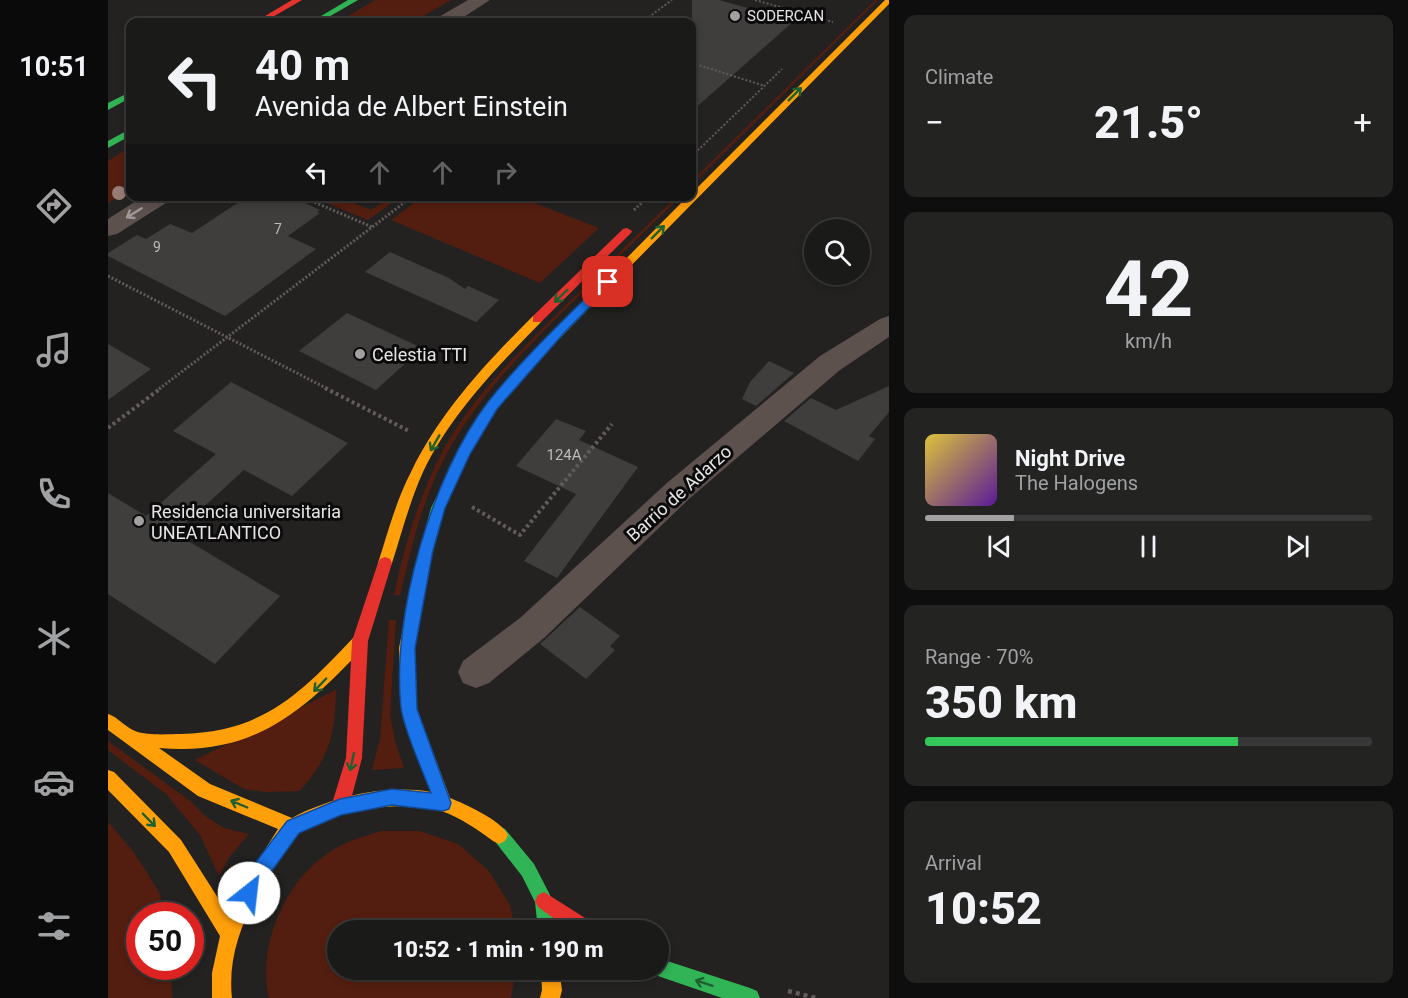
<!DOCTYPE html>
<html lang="en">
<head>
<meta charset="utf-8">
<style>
	:root { --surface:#1a1a19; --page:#232322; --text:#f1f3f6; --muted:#9fa1a2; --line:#383838; --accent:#a2a0a0 }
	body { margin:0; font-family:Roboto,sans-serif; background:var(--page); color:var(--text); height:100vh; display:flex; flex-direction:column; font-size:22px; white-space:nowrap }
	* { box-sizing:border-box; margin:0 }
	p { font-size:20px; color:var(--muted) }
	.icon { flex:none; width:33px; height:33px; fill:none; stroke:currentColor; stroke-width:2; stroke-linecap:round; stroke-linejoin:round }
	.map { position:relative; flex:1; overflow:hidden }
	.panel { display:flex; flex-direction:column; gap:15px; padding:15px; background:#0e0e0e; width:519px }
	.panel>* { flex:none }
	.guide { position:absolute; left:18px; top:18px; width:570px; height:183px; border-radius:12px; box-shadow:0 3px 9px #0003,0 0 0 2px var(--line); background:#1a1a19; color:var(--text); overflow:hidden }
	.buttons { position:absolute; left:696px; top:219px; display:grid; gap:12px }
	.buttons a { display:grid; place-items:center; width:66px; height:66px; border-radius:50%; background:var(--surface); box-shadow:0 3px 9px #0003,0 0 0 2px var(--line); font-size:30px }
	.speed { position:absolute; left:18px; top:902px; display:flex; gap:12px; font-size:30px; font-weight:700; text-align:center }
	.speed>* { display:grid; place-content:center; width:78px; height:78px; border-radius:50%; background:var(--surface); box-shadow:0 3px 9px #0003,0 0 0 2px var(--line); line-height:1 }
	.speed .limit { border:9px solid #d22; background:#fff; color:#111 }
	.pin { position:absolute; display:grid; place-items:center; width:51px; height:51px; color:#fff; margin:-26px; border-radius:12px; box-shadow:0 3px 9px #0006 }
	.me { position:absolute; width:66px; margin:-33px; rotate:29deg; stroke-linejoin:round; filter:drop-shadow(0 0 4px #0008) }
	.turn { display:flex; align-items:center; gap:21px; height:126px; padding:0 30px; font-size:27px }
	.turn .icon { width:78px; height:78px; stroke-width:2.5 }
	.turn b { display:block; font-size:42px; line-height:51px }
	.lanes { display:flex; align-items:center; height:57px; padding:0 30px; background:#0003; justify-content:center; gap:30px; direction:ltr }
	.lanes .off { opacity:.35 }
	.big { font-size:45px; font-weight:800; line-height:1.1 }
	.panel .card { flex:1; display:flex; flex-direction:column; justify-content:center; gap:9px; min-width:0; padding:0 21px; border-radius:12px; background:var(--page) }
	.panel .dial { align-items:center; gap:0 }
	.dial b { font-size:78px; line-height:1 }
	.song { display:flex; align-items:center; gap:18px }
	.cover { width:72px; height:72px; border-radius:9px; background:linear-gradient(135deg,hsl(50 70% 55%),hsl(270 70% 35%)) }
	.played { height:6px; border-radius:3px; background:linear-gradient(90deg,var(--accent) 20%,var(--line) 20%) }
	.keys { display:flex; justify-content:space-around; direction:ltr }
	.heat { display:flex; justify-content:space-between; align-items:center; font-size:33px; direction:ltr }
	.charge { height:9px; border-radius:4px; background:linear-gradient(90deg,#34c759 70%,var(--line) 0) }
	.trip { position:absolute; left:219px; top:920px; width:342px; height:60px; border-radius:30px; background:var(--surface); box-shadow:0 3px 9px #0003,0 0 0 2px var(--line); font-weight:800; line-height:60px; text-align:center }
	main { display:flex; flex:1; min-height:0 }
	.tabs { display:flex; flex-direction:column; width:108px; justify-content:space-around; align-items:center; background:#0a0a0a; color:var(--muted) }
	.tabs .icon { width:42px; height:42px }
	.tabs .selected { color:var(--accent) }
	.tabs b { font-size:27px; color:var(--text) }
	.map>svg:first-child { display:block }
	.green { fill:#531e10 }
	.building { fill:#3f3e3d }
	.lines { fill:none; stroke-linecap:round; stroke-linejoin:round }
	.path-far3 { stroke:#625b59; stroke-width:2; stroke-dasharray:2 2; stroke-linecap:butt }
	.path-far2 { stroke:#625b59; stroke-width:3; stroke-dasharray:2 2; stroke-linecap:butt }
	.path-far1 { stroke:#625b59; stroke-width:4; stroke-dasharray:3 3; stroke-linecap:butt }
	.path { stroke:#625b59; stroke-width:4.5; stroke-dasharray:4 4; stroke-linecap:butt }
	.street { fill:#5d514e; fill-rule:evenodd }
	.fast { fill:#30b455; fill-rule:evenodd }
	.slow { fill:#ff9f0a; fill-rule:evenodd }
	.jam { fill:#e5322d; fill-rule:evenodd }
	.tree { fill:#987c75 }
	.oneway { stroke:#1e6030 }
	.oneway2 { stroke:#a29a99 }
	.route { fill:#1a73e8; stroke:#114b97; stroke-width:1.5 }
	.poi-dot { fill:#a2a0a0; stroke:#0c0b0b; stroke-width:2 }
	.labels { text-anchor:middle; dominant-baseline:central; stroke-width:6; stroke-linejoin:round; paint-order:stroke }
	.far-number-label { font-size:14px; fill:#bcbaba }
	.far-poi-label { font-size:15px; fill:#e6e4e4; stroke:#0c0b0b; text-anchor:start }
	.number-label { font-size:15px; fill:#bcbaba }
	.poi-label { font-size:18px; fill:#e6e4e4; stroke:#0c0b0b; text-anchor:start }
	.street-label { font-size:18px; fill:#e6e4e4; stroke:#0c0b0b }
</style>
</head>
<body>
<main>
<nav class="tabs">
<b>10:51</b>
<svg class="icon selected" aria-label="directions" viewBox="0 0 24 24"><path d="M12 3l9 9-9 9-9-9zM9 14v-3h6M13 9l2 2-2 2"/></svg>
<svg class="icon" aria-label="music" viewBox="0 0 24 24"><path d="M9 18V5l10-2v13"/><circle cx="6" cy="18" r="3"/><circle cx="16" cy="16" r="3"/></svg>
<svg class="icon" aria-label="phone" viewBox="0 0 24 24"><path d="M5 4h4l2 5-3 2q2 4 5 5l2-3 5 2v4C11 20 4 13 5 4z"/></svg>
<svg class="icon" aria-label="climate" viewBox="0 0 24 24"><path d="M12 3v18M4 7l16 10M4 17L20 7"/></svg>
<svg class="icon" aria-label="car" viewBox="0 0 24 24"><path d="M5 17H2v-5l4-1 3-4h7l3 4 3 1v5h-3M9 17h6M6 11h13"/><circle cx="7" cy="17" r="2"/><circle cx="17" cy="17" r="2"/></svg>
<svg class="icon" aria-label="filters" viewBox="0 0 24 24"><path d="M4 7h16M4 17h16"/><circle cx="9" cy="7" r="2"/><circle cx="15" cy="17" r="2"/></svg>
</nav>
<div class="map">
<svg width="781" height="998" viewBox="0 0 781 998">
	<rect width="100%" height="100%" fill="#232221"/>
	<g class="green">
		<polygon points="267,0 343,0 305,22 230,22"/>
		<polygon points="767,0 770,0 584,185 584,181"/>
		<polygon points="22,147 22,189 0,203 0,161"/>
		<polygon points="204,197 231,197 263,210 282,197 292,197 260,220"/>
		<polygon points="411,197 491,228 432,283 283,220 314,197"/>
		<path d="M568,197h4c-35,34 -69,68 -104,102 -56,55 -114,112 -144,186 -15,36 -23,73 -32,110h-6c10,-50 25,-98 48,-143 29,-54 74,-97 117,-140 39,-39 78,-77 117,-115z"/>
		<polygon points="281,620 288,620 282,715 287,741 296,768 264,770 272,739"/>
		<path d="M228,690c-1,45 -6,66 -36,101l-34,1 -22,-3 -49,-29z"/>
		<polygon points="0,741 81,800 97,816 116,828 141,834 122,856 111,876 92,835 58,794 0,750"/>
		<polygon points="0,822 24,850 38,871 52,894 56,915 32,915 32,966 63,966 64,998 0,998"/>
		<path d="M273,831h39l38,13 30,26 22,35 5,25h-177v39h178l-5,29h-242c-13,-58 21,-130 77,-155 11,-5 23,-8 35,-12z"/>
	</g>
	<g class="building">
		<polygon points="584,0 611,0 686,21 584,111"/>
		<polygon points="140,196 182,196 212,210 209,212 212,213 180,236 208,249 117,316 0,256 0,253 29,235 38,239 62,224 84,233"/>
		<polygon points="282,252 341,278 357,289 360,286 391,300 368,322 257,272"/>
		<polygon points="239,313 314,348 268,390 191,351"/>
		<polygon points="0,344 43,369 0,400"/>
		<polygon points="661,361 686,373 648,406 634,399 642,382"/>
		<polygon points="123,382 240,443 184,496 136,470 67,533 172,596 107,664 0,594 0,493 38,516 108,454 65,431"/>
		<polygon points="781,386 781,412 761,436 767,439 750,461 676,421 703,398 728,410"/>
		<polygon points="448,419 478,431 471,440 530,467 449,578 416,561 468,494 408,466"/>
		<polygon points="472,607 512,636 502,646 507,650 478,679 432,644"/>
	</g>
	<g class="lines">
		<g class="path-far3">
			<polyline points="647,0 725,22"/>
			<polyline points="534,22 564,0"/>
			<polyline points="584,63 657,86"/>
			<polyline points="584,156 674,69"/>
		</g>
		<g class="path-far2">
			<polyline points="192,196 264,227"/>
			<polyline points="526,210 541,196"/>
			<polyline points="0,276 220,389"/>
			<polyline points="51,389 305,196"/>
		</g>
		<g class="path-far1">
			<polyline points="217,388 301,431"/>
			<polyline points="0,428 53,388"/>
			<polyline points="364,507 412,535 504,424"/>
		</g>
		<g class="path">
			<polyline points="516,922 529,930"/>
			<polyline points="680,991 708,998"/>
		</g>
		<g class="street">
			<polygon points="360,0 382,0 348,22 327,22 329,18"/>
			<polygon points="36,196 64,196 61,201 9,234 0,236 0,219"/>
			<polygon points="781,316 781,337 732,370 582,498 436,638 381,683 368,688 355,683 350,672 355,661 412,618 560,482 712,356 772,319"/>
		</g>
		<g class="fast">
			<polygon points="240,0 250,0 212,22 203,22"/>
			<polygon points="22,92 22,98 0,110 0,103"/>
			<polygon points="22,129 22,136 0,148 0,141"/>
			<polygon points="500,280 506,283 504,285 455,335 388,409 362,454 337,508 322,563 320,567 310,567 308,563 323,508 350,453 380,403 447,329 496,281"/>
			<polygon points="391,826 397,829 426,864 442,895 448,930 430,930 427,902 414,876 382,835 385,829"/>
			<polygon points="550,958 642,988 649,991 652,998 614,998 550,976 543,974 541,969 550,969"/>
		</g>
		<g class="slow">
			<polygon points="777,0 781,0 781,4 504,285 496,285 496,281 580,196 584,196 584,193"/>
			<path d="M429,315l6,4 -2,3c-44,45 -90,92 -118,150 -13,29 -21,60 -31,91l-2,4h-10l-2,-4c10,-31 18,-62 33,-91 29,-60 75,-109 122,-156z"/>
			<path d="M315,557l5,2 2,4 -15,85 2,61 33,89c15,6 51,22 58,37l-3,6 -6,3 -6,-3c-15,-11 -33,-24 -52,-30 -37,-11 -110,-2 -142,22 -19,14 -31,43 -43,64 -17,32 -28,65 -24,101h-20v-25l8,-37 -51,-84 -61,-62v-20l6,2 67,68 48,75 25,-48 24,-38 -80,-33 -90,-66v-16c10,3 17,13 27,17 13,5 33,3 46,3 83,-2 120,-41 174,-98l5,-1 5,1 3,5 -3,5c-60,64 -111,111 -206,102l51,36 82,34c40,-21 93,-34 139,-26l-30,-83 -2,-61 17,-85 2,-4z"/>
			<polygon points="433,969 451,969 454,990 452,998 432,998 434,990"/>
		</g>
		<g class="jam">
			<polygon points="184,0 194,0 156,22 147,22"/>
			<polygon points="519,228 524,231 523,233 433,322 425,322 425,316 515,229"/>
			<polygon points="277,557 282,559 284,563 260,641 254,758 241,807 238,813 232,815 226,813 223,807 238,758 244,641 270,563 272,559"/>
			<polygon points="436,892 485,923 487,930 462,930 430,907 427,901 430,895"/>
		</g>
	</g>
	<circle class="tree" cx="11" cy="193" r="7"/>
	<defs><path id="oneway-shaft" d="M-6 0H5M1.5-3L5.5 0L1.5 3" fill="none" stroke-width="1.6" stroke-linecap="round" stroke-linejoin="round" transform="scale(1.5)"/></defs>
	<g class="oneway">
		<use href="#oneway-shaft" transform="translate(687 94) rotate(-45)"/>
		<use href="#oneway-shaft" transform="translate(550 232) rotate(-45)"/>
		<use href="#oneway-shaft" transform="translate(453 296) rotate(136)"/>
		<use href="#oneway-shaft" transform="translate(327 443) rotate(120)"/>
		<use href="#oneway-shaft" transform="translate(212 685) rotate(134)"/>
		<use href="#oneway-shaft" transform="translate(244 762) rotate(102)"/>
		<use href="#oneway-shaft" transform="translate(131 804) rotate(-157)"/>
		<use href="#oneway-shaft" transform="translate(41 820) rotate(46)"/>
		<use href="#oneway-shaft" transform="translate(596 983) rotate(-162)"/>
	</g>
	<use class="oneway2" href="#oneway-shaft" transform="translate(26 213) rotate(148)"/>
	<path class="route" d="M500,279l4,1v4l-49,50 -66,75 -27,45 -25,54 -12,42 -18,98 2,61 34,94 -2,6 -6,2 -51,-6 -51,10 -42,18 -33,46 -10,20 -7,3 -6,-3 -3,-6 13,-27 34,-45 53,-22 52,-10 39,4c-8,-22 -28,-65 -30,-86 -10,-91 31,-232 87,-305 35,-44 77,-83 116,-122z"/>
	<g class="poi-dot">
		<circle cx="627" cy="16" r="6"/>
		<circle cx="252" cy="354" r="6"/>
		<circle cx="31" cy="521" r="6"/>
	</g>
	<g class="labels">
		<g class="far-number-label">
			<text x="170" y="229">7</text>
			<text x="49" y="247">9</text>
		</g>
		<g class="far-poi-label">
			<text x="639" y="16">SODERCAN</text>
		</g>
		<g class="number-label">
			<text x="456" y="455">124A</text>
		</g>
		<g class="poi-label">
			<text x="264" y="354">Celestia TTI</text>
			<text x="43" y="511">Residencia universitaria<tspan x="43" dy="21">UNEATLANTICO</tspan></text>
		</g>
		<g class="street-label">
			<text transform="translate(571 493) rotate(-42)">Barrio de Adarzo</text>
		</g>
	</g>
</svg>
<div class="buttons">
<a><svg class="icon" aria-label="search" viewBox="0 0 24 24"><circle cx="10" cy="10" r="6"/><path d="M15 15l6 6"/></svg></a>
</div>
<div class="speed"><div class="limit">50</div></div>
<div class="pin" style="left:500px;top:282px;background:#d93025"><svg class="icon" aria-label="arrive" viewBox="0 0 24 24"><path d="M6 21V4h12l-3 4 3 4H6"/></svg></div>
<svg class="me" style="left:141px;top:893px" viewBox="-20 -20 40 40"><circle r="19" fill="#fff"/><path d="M0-13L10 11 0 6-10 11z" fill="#1a73e8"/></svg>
<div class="trip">10:52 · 1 min · 190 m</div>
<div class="guide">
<div class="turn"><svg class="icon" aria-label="left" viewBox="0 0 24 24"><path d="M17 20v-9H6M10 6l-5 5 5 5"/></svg><div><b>40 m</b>Avenida de Albert Einstein</div></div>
<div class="lanes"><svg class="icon" aria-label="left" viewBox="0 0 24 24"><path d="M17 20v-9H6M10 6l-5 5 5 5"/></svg><svg class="icon off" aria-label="ahead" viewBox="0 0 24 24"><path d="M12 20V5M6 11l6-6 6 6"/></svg><svg class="icon off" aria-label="ahead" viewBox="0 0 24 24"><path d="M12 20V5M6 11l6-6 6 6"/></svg><svg class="icon off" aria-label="right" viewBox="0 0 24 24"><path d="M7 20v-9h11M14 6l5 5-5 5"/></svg></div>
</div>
</div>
<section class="panel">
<div class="card"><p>Climate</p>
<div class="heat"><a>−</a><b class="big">21.5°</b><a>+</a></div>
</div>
<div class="card dial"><b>42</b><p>km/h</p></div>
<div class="card">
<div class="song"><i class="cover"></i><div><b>Night Drive</b><p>The Halogens</p></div></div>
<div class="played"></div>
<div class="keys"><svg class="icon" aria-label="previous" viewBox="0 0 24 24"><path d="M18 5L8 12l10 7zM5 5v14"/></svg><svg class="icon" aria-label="pause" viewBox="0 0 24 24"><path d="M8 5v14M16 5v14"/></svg><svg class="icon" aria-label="next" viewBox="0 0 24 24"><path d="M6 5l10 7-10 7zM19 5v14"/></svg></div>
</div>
<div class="card"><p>Range · 70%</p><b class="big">350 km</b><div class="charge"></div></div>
<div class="card"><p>Arrival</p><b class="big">10:52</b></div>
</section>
</main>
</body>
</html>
